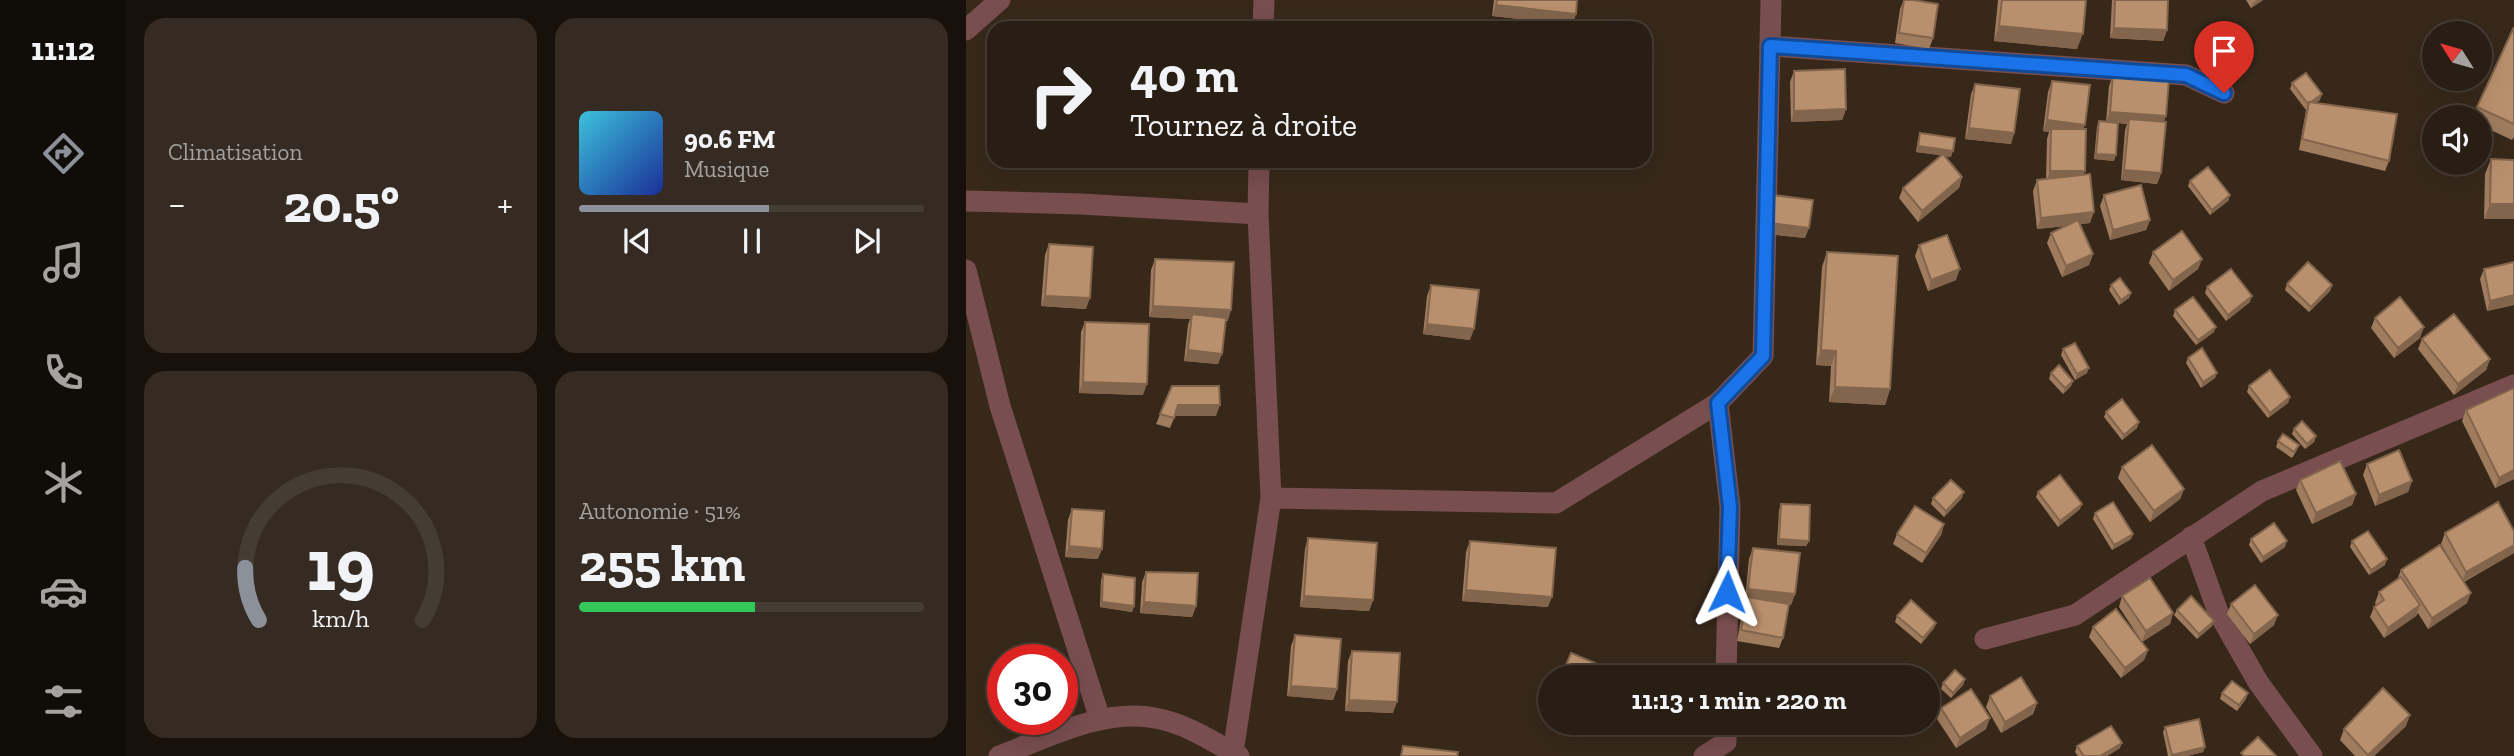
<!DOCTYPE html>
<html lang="fr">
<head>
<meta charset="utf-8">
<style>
	:root { --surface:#291e14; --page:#352b22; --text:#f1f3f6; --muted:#a5a2a0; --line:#453c34; --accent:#8c9099 }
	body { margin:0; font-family:"Zilla Slab",serif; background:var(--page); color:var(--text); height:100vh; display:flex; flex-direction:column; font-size:26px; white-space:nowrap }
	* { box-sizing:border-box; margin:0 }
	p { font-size:23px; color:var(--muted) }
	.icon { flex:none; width:38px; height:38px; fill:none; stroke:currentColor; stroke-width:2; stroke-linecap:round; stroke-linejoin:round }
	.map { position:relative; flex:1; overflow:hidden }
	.details { display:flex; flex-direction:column; gap:18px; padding:18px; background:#17100b; width:840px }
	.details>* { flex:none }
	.banner { position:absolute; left:21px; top:21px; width:665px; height:147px; border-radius:21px; box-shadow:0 7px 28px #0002,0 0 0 2px var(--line); background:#291e14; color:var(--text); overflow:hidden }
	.needle { width:46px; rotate:307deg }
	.fabs { position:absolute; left:1456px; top:21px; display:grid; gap:14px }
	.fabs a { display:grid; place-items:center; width:70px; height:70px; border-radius:50%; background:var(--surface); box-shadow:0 7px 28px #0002,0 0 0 2px var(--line); font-size:35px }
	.speed { position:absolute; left:21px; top:644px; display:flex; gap:14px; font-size:35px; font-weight:700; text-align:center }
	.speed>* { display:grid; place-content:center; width:91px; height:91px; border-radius:50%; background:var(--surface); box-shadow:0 7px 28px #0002,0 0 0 2px var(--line); line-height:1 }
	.speed .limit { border:10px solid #d22; background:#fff; color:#111 }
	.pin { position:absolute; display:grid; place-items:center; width:60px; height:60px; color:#fff; margin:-72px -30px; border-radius:50% 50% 50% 0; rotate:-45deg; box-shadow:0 0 7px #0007 }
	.pin .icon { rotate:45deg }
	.me { position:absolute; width:77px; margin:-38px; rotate:2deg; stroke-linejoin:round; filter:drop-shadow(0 0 5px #0008) }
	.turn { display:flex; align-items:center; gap:24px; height:147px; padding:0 28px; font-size:32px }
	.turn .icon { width:91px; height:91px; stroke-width:2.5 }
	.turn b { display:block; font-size:49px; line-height:60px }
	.big { font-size:52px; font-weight:700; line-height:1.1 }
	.details .card { flex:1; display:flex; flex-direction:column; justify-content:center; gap:10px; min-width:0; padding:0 24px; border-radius:21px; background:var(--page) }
	.details .dial { align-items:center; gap:0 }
	.dial svg { height:182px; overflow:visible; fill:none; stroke:var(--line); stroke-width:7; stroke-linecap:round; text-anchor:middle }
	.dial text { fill:var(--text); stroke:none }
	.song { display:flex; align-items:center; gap:21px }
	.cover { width:84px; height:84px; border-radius:10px; background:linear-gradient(135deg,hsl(190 70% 55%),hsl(230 70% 35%)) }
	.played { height:7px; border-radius:4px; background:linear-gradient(90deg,var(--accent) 55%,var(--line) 55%) }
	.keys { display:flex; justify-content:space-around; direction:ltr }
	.heat { display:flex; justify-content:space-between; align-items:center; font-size:38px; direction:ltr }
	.charge { height:10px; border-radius:5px; background:linear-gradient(90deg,#34c759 51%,var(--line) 0) }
	.details .tiles { flex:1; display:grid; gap:18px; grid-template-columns:repeat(2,1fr) }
	.trip { position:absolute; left:572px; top:665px; width:402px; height:70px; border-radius:35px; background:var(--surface); box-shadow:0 7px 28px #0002,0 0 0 2px var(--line); font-weight:700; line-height:70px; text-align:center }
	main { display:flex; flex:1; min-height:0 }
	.tabs { display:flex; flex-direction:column; width:126px; justify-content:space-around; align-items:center; background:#100c08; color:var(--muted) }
	.tabs .icon { width:49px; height:49px }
	.tabs .active { color:var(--accent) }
	.tabs b { font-size:32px; color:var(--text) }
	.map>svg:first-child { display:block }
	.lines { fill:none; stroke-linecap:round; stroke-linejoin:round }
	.minor { stroke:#794e4f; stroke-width:21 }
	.wall { fill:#9f7c5e }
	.shaded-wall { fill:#82654c }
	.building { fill:#b9906d; stroke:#82654c; stroke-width:2 }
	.route-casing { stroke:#114b97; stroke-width:18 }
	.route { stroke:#1a73e8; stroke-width:12 }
</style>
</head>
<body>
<main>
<nav class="tabs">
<b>11:12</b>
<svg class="icon active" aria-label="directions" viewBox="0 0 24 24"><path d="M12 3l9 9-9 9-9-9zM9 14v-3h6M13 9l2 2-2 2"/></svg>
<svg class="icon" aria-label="music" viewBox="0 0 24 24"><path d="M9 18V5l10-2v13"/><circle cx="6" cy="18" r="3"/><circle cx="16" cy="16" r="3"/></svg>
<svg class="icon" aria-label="phone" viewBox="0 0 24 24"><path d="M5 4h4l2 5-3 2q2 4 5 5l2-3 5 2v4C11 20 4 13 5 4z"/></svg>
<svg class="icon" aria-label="climate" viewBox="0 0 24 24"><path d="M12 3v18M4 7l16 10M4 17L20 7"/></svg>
<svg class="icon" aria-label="car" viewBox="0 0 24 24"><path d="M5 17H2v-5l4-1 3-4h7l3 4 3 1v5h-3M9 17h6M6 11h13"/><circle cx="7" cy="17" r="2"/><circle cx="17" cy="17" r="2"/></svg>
<svg class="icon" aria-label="filters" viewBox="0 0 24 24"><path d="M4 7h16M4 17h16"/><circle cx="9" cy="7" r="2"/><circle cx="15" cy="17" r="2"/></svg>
</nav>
<section class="details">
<div class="tiles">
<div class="card"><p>Climatisation</p>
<div class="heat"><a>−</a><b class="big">20.5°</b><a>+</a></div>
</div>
<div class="card">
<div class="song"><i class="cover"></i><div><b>90.6 FM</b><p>Musique</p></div></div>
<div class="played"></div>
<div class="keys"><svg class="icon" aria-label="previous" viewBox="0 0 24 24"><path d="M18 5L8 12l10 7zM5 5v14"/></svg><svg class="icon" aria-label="pause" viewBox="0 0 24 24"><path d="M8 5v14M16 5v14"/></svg><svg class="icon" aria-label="next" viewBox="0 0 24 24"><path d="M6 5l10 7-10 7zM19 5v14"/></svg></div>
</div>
<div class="card dial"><svg viewBox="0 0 100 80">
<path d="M14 69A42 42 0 1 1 86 69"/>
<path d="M14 69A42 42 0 0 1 8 46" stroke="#8c9099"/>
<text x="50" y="56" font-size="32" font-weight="700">19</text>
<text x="50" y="72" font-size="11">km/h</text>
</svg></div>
<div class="card"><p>Autonomie · 51%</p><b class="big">255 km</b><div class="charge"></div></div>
</div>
</section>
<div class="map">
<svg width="1548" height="756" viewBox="0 0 1548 756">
	<rect width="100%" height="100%" fill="#37281a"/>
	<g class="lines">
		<g class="minor">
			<polyline points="297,28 298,0"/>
			<polyline points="0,30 34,0"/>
			<polyline points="804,46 1220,75 1258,93"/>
			<polyline points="0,201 115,204 292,214"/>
			<polyline points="0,270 34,406 134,719"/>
			<polyline points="752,403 764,507 760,677"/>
			<polyline points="305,498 590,503 752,403 797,356 805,0"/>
			<polyline points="1225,537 1252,612 1292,682 1346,756"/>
			<polyline points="1019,639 1109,615 1296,491 1548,385"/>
			<polyline points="267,753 305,498 292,214 293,161"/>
			<path d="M33,756c48,-18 104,-48 156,-38 30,5 59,24 84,38"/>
			<polyline points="738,756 760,742 760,723"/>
		</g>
	</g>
	<g class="wall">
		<polygon points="528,0 611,0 610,14 606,25 526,16"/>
		<polygon points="938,0 967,38 963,49 929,43 934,9"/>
		<polygon points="1032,0 1120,0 1111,49 1028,41"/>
		<polygon points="1146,0 1202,0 1201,30 1197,41 1144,38"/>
		<polygon points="1280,0 1297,0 1285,8"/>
		<polygon points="1548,27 1548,137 1546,140 1514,125 1514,117 1507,117"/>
		<polygon points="828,71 880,109 876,120 825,122 824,82"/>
		<polygon points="1147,75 1200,116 1197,122 1195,173 1191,184 1155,180 1159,130 1161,124 1152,123 1148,161 1128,159 1131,127 1133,121 1140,122 1143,86"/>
		<polygon points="1086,81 1118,129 1119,171 1117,175 1124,223 1113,224 1127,254 1123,265 1096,277 1081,243 1085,233 1100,226 1071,229 1067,191 1071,180 1080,179 1081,139 1083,132 1077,131 1082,92"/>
		<polygon points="1326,83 1354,100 1349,103 1423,161 1419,171 1333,150 1340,110 1324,89"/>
		<polygon points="1009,84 1048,133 1045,144 999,139 1005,94"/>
		<polygon points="954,133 985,157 979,156 996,177 993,188 952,222 933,198 937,188 976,155 950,152 952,139"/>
		<polygon points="1525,159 1548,160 1548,219 1518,219 1519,174"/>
		<polygon points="1224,181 1264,195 1262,201 1244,215 1222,186"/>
		<polygon points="799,194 839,238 792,233 795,205"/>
		<polygon points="1138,195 1184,220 1180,230 1144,240 1134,206"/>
		<polygon points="83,244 120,309 75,306 79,255"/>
		<polygon points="953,245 990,280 962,291 949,256"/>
		<polygon points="861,252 924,389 919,405 863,402 865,366 850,365 856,267"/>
		<polygon points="1187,252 1236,259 1232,269 1203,291 1183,263"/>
		<polygon points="189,259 262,321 259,320 252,364 218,361 222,325 224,319 183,317 185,270"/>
		<polygon points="1548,262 1548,305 1521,311 1514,279 1518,269"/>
		<polygon points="1321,284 1366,285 1364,291 1343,312 1319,290"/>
		<polygon points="465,285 504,340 457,334 461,296"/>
		<polygon points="1145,285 1165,293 1163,298 1153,305 1143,290"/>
		<polygon points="1241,287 1284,302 1260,321 1239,293"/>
		<polygon points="1209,310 1248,332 1230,345 1207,316"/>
		<polygon points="1409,318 1454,338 1428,358 1405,328"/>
		<polygon points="119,322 177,395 113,393 115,332"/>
		<polygon points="1456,339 1524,359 1520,370 1488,395 1452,349"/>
		<polygon points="1097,349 1121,373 1109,380 1095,355"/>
		<polygon points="1222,358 1251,373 1249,378 1235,388 1220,363"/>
		<polygon points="1085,373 1107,381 1105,386 1097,394 1083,379"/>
		<polygon points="206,386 250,416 209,416 204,428 190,424"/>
		<polygon points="1283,386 1324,397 1322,403 1302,418 1281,392"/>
		<polygon points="1500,410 1548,479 1529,488 1496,421"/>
		<polygon points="1140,412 1173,422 1171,428 1156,440 1138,417"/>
		<polygon points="1328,429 1350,436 1348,442 1339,449 1326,434"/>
		<polygon points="1312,441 1331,450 1326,458 1310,447"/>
		<polygon points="1401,464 1446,481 1442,492 1409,506 1397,475"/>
		<polygon points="1156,467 1218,489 1214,499 1184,522 1152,478"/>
		<polygon points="1334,480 1390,494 1386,505 1346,524 1330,490"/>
		<polygon points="1072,492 1114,509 1092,527 1070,497"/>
		<polygon points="967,498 996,498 978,517 965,504"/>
		<polygon points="815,504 843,541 840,546 811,545 813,510"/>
		<polygon points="106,509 132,559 99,557 102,520"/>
		<polygon points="1129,513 1167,534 1165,539 1146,550 1127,519"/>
		<polygon points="978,524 975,535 956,563 927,544 931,534"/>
		<polygon points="1479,533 1548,553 1498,582 1501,603 1462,629 1452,613 1450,616 1418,638 1404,617 1408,607 1410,605 1409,603 1413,592 1431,580 1435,570 1486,563 1475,544"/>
		<polygon points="342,538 407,600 403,611 334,607 339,549"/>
		<polygon points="1285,539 1319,547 1295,563 1283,545"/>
		<polygon points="504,541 582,607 496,601 500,552"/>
		<polygon points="1386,541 1419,565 1403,575 1384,547"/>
		<polygon points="787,548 829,594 825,605 823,605 817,638 813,648 771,641 777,608 779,600 783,559"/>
		<polygon points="180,572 230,606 226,617 174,613 176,582"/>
		<polygon points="137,574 168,606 166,612 134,607 135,580"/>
		<polygon points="1156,596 1207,613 1204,624 1176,642 1153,607"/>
		<polygon points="1265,604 1308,625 1284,644 1261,614"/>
		<polygon points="1211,610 1248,621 1246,626 1231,639 1208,615"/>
		<polygon points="931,616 970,623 968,628 955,644 929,622"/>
		<polygon points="1127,627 1182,650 1178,660 1155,678 1123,637"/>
		<polygon points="329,635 371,689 367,700 321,696 325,646"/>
		<polygon points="386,651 427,713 379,711 382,661"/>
		<polygon points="999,679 997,685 985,698 975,689 977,683"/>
		<polygon points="1256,693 1280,699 1271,711 1254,699"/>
		<polygon points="1024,696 1071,703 1067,714 1035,733 1020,707"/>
		<polygon points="584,702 584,713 581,711"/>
		<polygon points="975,708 1020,729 990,748 971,719"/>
		<polygon points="608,723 635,723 631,732"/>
		<polygon points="1440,726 1408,756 1389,756 1374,740 1378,729"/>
		<polygon points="1199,727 1239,747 1237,752 1221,756 1202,756 1197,732"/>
		<polygon points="1111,746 1154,748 1141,756 1112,756 1109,752"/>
	</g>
	<g class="shaded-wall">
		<polygon points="1291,0 1297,0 1285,8 1287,3"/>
		<polygon points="530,5 610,14 606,25 526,16"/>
		<polygon points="1033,26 1117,34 1111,49 1028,41"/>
		<polygon points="1148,28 1201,30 1197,41 1144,38"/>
		<polygon points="1356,94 1354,100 1342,108 1343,104"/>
		<polygon points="880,109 876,120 825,122 828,111"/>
		<polygon points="1144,112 1200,116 1196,127 1163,119 1161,124 1140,122"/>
		<polygon points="1081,120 1119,125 1115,135 1085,129 1083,132 1077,131"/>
		<polygon points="1003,128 1048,133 1045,144 999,139"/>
		<polygon points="952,146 987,151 985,157 950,152"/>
		<polygon points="1130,154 1150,155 1148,161 1128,159"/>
		<polygon points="1158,170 1195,173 1191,184 1155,180"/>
		<polygon points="1084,171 1119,171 1115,182 1080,182"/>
		<polygon points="996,177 993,188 952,222 956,211"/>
		<polygon points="1264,195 1262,201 1244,215 1246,210"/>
		<polygon points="1524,204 1548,204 1548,219 1518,219"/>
		<polygon points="1128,212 1124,223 1071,229 1075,218"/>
		<polygon points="1184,220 1180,230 1144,240 1147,230"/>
		<polygon points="796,222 843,228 839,238 792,233"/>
		<polygon points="1127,254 1123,265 1096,277 1100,266"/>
		<polygon points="1236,259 1232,269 1203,291 1207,280"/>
		<polygon points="994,269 990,280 962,291 965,280"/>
		<polygon points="1366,285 1364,291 1343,312 1345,307"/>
		<polygon points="1165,293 1163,298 1153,305 1155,300"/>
		<polygon points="1548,295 1548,305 1521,311 1524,301"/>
		<polygon points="79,296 124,298 120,309 75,306"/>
		<polygon points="1286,296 1284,302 1260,321 1262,315"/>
		<polygon points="187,306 265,310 262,321 225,319 226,314 224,319 183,317"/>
		<polygon points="461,324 508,329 504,340 457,334"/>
		<polygon points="1250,327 1248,332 1230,345 1232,340"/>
		<polygon points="1458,327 1454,338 1428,358 1432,348"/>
		<polygon points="222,350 256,354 252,364 218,361"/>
		<polygon points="855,350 870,351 865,366 850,365"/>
		<polygon points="1524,359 1520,370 1488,395 1492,384"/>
		<polygon points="1123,368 1121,373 1109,380 1111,374"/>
		<polygon points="1251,373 1249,378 1235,388 1237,382"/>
		<polygon points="1107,381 1105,386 1097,394 1099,388"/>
		<polygon points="117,382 181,384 177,395 113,393"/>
		<polygon points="869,387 924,389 919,405 863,402"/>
		<polygon points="1324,397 1322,403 1302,418 1304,413"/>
		<polygon points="212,405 254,405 250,416 208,416"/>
		<polygon points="1173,422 1171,428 1156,440 1158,435"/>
		<polygon points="1350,436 1348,442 1339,449 1341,444"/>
		<polygon points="1548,470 1548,479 1529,488 1533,478"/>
		<polygon points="1446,481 1442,492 1409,506 1413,495"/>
		<polygon points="1218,489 1214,499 1184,522 1188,511"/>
		<polygon points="998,492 996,498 978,517 980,511"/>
		<polygon points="1390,494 1386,505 1346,524 1350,513"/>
		<polygon points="1116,504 1114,509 1092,527 1094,521"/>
		<polygon points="978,524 975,535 956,563 960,553"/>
		<polygon points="1167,534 1165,539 1146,550 1148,545"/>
		<polygon points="813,539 843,541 840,546 811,545"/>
		<polygon points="1321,541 1319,547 1295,563 1297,557"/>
		<polygon points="1548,545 1548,553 1496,582 1500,572"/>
		<polygon points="103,546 136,549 132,559 99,557"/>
		<polygon points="1421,559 1419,565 1403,575 1405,570"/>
		<polygon points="782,589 829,594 825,605 780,600 781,597 779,600"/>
		<polygon points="500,590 586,597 582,607 496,601"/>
		<polygon points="1505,593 1501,603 1462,629 1466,618"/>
		<polygon points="338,596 407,600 403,611 334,607"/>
		<polygon points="136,602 168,606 166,612 134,607"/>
		<polygon points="178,602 230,606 226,617 174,613"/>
		<polygon points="1454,605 1450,616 1418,638 1422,628"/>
		<polygon points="1207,613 1204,624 1176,642 1180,631"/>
		<polygon points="1312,615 1308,625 1284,644 1288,634"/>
		<polygon points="1248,621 1246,626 1231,639 1233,634"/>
		<polygon points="970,623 968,628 955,644 957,638"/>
		<polygon points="1182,650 1178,660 1155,678 1159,668"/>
		<polygon points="999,679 997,685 985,698 987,693"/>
		<polygon points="325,686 371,689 367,700 321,696"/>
		<polygon points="1282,693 1280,699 1271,711 1273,705"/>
		<polygon points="383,700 431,702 427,713 379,711"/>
		<polygon points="1071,703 1067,714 1035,733 1039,722"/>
		<polygon points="1444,715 1440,726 1408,756 1402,756"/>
		<polygon points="1024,718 1020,729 990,748 994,738"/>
		<polygon points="1156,743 1154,748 1141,756 1134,756"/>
		<polygon points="1239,747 1237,752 1221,756 1205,756 1206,755"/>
	</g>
	<g class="building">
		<polygon points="531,0 611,0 610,14 530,5"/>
		<polygon points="938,0 947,0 972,4 967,38 933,33"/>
		<polygon points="1036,0 1120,0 1117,34 1033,26"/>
		<polygon points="1149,0 1202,0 1201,30 1148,28"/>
		<polygon points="1548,27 1548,124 1511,107"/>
		<polygon points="879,69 880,109 828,111 828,71"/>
		<polygon points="1340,73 1356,94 1345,102 1343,102 1342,104 1326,83"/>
		<polygon points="1147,75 1203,79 1200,116 1144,112"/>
		<polygon points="1086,81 1124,85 1119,125 1081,120"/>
		<polygon points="1009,84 1054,89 1048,133 1003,128"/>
		<polygon points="1343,102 1431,114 1423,161 1336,139"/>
		<polygon points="1163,119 1200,122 1195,173 1158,170"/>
		<polygon points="1133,121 1152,123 1150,155 1130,154"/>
		<polygon points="1085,129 1120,129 1119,171 1084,171"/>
		<polygon points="954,133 989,138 987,151 952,146"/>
		<polygon points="977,154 996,177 956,211 937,188"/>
		<polygon points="1525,159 1548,160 1548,204 1524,204"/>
		<polygon points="1242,167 1264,195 1246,210 1224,181"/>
		<polygon points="1124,174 1128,212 1075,218 1071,180"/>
		<polygon points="1175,185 1184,220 1147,230 1138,195"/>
		<polygon points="799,194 847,200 843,228 796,222"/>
		<polygon points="1112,220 1127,254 1100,266 1085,233"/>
		<polygon points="1216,231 1236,259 1207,280 1187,252"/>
		<polygon points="981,235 994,269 965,280 953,245"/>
		<polygon points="83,244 127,247 124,298 79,296"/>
		<polygon points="861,252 932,256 924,389 869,387 870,351 855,350"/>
		<polygon points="189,259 268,262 265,310 187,306"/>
		<polygon points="1342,262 1366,285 1345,307 1321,284"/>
		<polygon points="1548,262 1548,295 1524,301 1518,269"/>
		<polygon points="1265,269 1286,296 1262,315 1241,287"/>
		<polygon points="1154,278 1165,293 1155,300 1145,285"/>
		<polygon points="465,285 513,290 508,329 461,324"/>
		<polygon points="1227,297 1250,327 1232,340 1209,310"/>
		<polygon points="1434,297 1458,327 1432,348 1409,318"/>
		<polygon points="226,314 260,318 256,354 222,350"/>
		<polygon points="1488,314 1524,359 1492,384 1456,339"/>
		<polygon points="119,322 183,324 181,384 117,382"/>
		<polygon points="1109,343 1123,368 1111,374 1097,349"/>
		<polygon points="1236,348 1251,373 1237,382 1222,358"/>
		<polygon points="1093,365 1107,381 1099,388 1085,373"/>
		<polygon points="1304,370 1324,397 1304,413 1283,386"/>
		<polygon points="206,386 253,386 254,405 212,405 208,418 194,414"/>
		<polygon points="1548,388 1548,470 1533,478 1500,410"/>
		<polygon points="1156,399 1173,422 1158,435 1140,412"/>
		<polygon points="1336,421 1350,436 1341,444 1328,429"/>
		<polygon points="1317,434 1333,445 1328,452 1312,441"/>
		<polygon points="1186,445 1218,489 1188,511 1156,467"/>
		<polygon points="1433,450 1446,481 1413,495 1401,464"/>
		<polygon points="1374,461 1390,494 1350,513 1334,480"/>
		<polygon points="1094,475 1116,504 1094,521 1072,492"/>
		<polygon points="985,480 998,492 980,511 967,498"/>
		<polygon points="1147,502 1167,534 1148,545 1129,513"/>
		<polygon points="1532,502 1548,531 1548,545 1500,572 1479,533"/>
		<polygon points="815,504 844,505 843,541 813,539"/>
		<polygon points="949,506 978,524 960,553 931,534"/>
		<polygon points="106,509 138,511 136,549 103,546"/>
		<polygon points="1308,523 1321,541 1297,557 1285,539"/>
		<polygon points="1402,531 1421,559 1405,570 1386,541"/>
		<polygon points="342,538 411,543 407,600 338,596"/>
		<polygon points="504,541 590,548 586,597 500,590"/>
		<polygon points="1474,545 1505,593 1466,618 1435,570"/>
		<polygon points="787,548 834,553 829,594 782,589"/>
		<polygon points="180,572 232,573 230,606 178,602"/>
		<polygon points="137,574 169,578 168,606 136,602"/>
		<polygon points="1435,577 1454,605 1422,628 1408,607 1418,600 1413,592"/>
		<polygon points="1184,578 1207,613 1180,631 1156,596"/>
		<polygon points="1289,585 1312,615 1288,634 1265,604"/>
		<polygon points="1225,596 1248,621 1233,634 1211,610"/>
		<polygon points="781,597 823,604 817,638 775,630"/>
		<polygon points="945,600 970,623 957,638 931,616"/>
		<polygon points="1150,609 1182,650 1159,668 1127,627"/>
		<polygon points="329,635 375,639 371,689 325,686"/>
		<polygon points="386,651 434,653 431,702 383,700"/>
		<polygon points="605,653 655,674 654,677 595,677"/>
		<polygon points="989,670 999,679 987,693 977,683"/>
		<polygon points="1055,677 1071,703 1039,722 1024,696"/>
		<polygon points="1266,681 1282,693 1273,705 1256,693"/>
		<polygon points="1417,688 1444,715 1402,755 1378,729"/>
		<polygon points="1005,689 1024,718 994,738 975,708"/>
		<polygon points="1233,719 1239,747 1206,755 1199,727"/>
		<polygon points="1145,726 1156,743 1134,756 1118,756 1111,746"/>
		<polygon points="1292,737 1310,756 1278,756 1275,753"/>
		<polygon points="437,746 492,752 491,756 435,756"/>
	</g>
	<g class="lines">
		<defs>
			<polyline id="route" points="761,592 764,507 752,403 797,356 804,46 1220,75 1258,93"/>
		</defs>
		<use href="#route" class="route-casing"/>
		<use href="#route" class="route"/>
	</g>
</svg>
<div class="fabs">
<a><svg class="needle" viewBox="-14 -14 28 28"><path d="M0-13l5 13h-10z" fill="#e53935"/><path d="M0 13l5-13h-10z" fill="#a5a2a0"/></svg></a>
<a><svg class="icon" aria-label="sound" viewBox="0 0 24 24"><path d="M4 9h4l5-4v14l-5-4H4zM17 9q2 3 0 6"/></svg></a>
</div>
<div class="speed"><div class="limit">30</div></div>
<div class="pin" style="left:1258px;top:93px;background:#d93025"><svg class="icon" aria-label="arrive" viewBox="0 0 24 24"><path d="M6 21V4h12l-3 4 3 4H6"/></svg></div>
<svg class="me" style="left:761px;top:592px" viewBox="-20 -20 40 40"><path d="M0-17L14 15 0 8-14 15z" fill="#1a73e8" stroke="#fff" stroke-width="4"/></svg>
<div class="trip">11:13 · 1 min · 220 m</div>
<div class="banner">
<div class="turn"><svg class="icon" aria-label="right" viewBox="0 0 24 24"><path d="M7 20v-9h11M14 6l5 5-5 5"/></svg><div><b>40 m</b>Tournez à droite</div></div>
</div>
</div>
</main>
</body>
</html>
